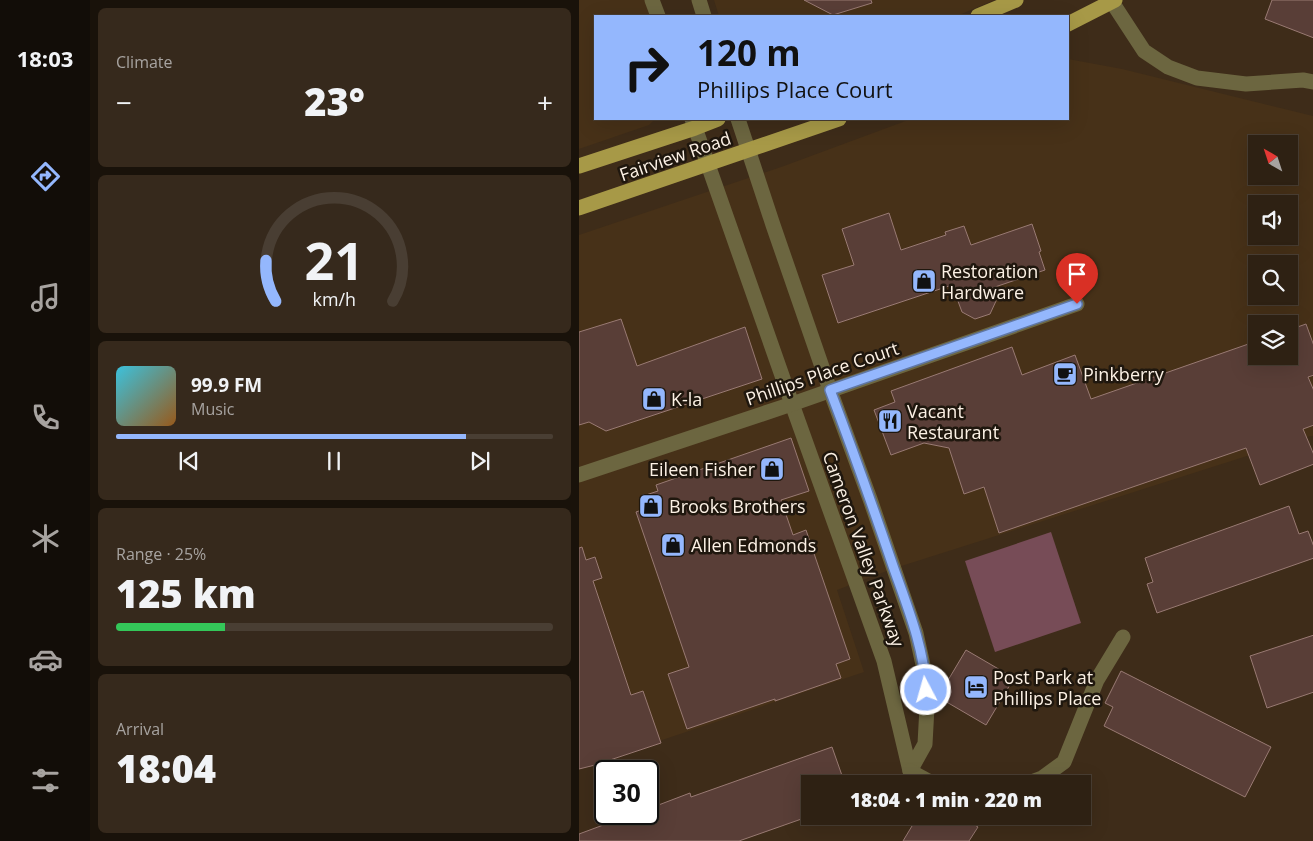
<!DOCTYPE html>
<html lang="en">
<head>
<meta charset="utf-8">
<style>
	:root { --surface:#2e2113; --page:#36291c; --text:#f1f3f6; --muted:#a7a3a0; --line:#493e33; --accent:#94b7fd }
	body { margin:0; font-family:"Open Sans",sans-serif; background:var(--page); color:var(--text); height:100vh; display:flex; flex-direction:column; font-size:19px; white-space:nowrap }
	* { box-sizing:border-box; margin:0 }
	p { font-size:16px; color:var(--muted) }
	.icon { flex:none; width:28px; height:28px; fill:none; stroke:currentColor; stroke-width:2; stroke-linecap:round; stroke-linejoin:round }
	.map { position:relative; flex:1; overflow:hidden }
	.details { display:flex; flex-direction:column; gap:8px; padding:8px; background:#19120a; width:489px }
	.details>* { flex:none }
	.banner { position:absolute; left:15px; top:15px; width:475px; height:105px; border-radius:0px; box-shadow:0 5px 20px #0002,0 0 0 1px var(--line); background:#94b7fd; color:#111; overflow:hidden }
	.needle { width:32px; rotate:321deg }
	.fabs { position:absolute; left:669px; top:135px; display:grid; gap:10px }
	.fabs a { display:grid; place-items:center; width:50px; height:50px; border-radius:0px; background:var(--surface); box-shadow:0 5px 20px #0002,0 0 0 1px var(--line); font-size:25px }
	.speed { position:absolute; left:15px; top:760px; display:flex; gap:10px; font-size:25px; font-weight:700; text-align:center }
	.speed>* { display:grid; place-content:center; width:65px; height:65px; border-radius:50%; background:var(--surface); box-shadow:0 5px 20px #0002,0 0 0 1px var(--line); line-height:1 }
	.speed .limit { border:2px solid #111; border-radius:8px; background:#fff; color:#111 }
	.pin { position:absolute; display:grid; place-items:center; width:42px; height:42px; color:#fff; margin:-51px -21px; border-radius:50% 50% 50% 0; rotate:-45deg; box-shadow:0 0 5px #0007 }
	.pin .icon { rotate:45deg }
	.me { position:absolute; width:55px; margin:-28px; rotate:354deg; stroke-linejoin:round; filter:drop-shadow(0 0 4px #0008) }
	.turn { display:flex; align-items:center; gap:18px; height:105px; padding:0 20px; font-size:22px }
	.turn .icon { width:65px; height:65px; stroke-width:2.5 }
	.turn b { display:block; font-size:35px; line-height:42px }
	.big { font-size:38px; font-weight:800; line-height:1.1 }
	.details .card { flex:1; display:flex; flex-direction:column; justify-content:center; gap:8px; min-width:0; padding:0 18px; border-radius:8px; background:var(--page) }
	.details .dial { align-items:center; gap:0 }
	.dial svg { height:130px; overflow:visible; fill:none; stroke:var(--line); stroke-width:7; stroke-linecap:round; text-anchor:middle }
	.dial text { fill:var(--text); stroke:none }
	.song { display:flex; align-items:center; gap:15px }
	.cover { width:60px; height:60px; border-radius:8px; background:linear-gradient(135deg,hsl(190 70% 55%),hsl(30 70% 35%)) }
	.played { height:5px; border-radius:2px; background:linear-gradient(90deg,var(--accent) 80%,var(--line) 80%) }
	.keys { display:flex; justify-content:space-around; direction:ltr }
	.heat { display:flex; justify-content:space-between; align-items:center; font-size:28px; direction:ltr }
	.charge { height:8px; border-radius:4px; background:linear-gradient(90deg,#34c759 25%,var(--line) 0) }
	.trip { position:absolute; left:222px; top:775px; width:290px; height:50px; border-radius:0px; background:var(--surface); box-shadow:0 5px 20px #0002,0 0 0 1px var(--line); font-weight:800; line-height:50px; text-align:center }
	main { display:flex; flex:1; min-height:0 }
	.menu { display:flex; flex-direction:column; width:90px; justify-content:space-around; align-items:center; background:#120d08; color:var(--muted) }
	.menu .icon { width:35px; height:35px }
	.menu .current { color:var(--accent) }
	.menu b { font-size:22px; color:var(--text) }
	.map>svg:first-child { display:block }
	.built { fill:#473118; fill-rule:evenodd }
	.green { fill:#774c57 }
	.building { fill:#593e37; stroke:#997a73 }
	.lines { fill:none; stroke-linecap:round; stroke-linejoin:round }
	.minor { stroke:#6c6640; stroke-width:15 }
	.major { stroke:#a79947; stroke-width:15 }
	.route-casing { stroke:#6077a4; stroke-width:12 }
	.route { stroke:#94b7fd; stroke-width:9 }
	.labels { text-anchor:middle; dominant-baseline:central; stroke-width:5; stroke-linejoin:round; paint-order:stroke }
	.street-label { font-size:18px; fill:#fcf1e5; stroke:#1f170e }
	.poi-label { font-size:18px; fill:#fcf1e5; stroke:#1f170e; text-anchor:start }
</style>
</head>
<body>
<main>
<nav class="menu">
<b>18:03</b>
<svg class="icon current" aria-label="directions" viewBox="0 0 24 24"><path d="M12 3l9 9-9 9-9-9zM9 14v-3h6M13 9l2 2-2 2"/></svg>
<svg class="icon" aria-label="music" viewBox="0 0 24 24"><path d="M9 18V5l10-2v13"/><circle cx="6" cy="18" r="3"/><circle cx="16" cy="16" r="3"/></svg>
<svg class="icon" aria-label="phone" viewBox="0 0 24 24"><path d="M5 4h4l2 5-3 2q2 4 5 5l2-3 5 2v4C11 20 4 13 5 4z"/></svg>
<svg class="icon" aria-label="climate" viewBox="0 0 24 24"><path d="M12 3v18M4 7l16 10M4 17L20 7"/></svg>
<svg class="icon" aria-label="car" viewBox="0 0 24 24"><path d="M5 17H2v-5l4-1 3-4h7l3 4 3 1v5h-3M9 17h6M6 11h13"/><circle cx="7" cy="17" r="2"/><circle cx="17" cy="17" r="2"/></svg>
<svg class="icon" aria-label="filters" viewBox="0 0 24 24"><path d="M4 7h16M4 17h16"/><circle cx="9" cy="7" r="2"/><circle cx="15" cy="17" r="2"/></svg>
</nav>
<section class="details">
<div class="card"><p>Climate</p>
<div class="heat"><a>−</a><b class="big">23°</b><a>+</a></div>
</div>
<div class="card dial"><svg viewBox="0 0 100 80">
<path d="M14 69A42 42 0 1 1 86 69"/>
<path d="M14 69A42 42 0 0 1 8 44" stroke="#94b7fd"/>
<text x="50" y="56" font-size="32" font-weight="700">21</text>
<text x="50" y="72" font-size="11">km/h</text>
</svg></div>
<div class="card">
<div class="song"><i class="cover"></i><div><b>99.9 FM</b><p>Music</p></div></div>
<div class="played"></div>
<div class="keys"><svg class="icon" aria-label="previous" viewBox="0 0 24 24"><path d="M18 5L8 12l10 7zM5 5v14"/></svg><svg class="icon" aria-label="pause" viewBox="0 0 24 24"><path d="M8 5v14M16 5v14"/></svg><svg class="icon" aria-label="next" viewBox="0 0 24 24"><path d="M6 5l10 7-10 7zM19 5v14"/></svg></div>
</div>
<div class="card"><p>Range · 25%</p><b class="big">125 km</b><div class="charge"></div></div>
<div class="card"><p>Arrival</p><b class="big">18:04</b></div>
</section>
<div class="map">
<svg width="735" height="841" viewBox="0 0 735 841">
	<rect width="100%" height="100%" fill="#3e2c19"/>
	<g class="built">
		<polygon points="0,0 66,0 72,16 16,16 16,119 76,119 70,125 0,149"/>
		<polygon points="135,0 415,0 378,16 140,16"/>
		<path d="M489,59l54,10 191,47v320h-3l-418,133 -55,21 27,82 -285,96v-533l205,-69 127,-47h157zM678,144h32v32h-32zM678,204h32v32h-32zM678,264h32v32h-32zM678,324h32v32h-32z"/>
	</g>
	<polygon class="green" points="472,532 502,623 416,652 386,561"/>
	<g class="building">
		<polygon points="225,0 292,0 293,3 254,15"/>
		<polygon points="693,0 735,0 735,38 686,19"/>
		<polygon points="310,213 322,250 367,235 366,232 385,226 392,245 453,224 462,251 460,252 466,270 413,288 417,301 411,314 396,319 383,312 373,285 259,323 243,275 275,265 263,229"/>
		<polygon points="42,319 58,366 166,327 183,379 27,431 10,422 0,425 0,332"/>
		<polygon points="727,324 735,346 735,375 729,377 735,391 735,425 724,429 735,455 735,464 681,485 667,448 420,533 405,487 385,494 370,448 345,443 312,455 295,410 316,402 312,391 433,347 443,375 496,355 512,399 678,341 678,356 710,356 710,330"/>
		<polygon points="212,438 230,491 202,500 214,535 227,530 271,659 257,664 262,678 196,701 196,699 108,729 89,674 110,667 57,512 71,507 67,495 79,491 77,485"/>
		<polygon points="710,506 720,534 729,531 735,547 735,558 578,613 568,584 574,582 566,558"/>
		<polygon points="3,547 7,560 16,557 23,578 14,581 52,695 64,691 82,743 16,765 0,769 0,548"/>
		<polygon points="735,635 735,692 688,708 671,656"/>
		<polygon points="387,650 435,678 407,725 359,697"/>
		<polygon points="542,671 692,747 666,797 525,726 534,707 526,703"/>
		<polygon points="253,747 266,784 231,784 231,816 160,841 0,841 0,834 54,814 69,814 69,809 111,793 112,797"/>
		<polygon points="339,816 381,816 399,827 390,841 324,841"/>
	</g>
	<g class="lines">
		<g class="minor">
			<polyline points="73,0 79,16"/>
			<polyline points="120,0 125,16"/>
			<polyline points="533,2 565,51 589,67 618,78 667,84 724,80 735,82"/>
			<polyline points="113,119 213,404 305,661 331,771 346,744 348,707 346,674 337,633 291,499 251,390 194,225 159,119"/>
			<polyline points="0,475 213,404 498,304"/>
			<polyline points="331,771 355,784"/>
			<polyline points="447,784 463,778 485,762 518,680 544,637"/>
		</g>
		<g class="major">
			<polyline points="399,16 437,0"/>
			<polyline points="489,24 536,0"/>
			<polyline points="0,166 116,128 139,119"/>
			<polyline points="0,208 260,119"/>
		</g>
	</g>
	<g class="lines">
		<defs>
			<path id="route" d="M347,690c-2,-43 -19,-84 -33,-124 -20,-59 -41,-118 -63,-176l247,-86"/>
		</defs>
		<use href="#route" class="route-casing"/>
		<use href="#route" class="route"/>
	</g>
	<defs>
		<symbol id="shop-square" viewBox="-11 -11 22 22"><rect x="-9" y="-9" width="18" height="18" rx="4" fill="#94b7fd" stroke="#1f170e"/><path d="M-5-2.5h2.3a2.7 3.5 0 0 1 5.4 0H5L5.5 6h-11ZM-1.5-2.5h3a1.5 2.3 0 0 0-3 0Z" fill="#111"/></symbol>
		<symbol id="cafe-square" viewBox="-11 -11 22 22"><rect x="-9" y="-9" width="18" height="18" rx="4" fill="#94b7fd" stroke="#1f170e"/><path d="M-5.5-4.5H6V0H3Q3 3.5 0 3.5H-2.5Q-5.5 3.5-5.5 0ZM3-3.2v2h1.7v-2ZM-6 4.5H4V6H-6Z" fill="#111"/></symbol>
		<symbol id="restaurant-square" viewBox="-11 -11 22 22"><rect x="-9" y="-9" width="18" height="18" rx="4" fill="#94b7fd" stroke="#1f170e"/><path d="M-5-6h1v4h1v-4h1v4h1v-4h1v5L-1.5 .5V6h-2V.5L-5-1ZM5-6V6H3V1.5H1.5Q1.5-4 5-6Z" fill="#111"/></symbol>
		<symbol id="hotel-square" viewBox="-11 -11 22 22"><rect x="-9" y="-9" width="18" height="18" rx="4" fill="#94b7fd" stroke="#1f170e"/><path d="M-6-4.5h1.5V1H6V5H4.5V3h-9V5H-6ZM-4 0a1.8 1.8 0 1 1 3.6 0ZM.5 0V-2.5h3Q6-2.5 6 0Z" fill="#111"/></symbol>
	</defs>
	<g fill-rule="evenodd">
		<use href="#shop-square" x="331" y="267" width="28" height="28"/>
		<use href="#cafe-square" x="472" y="360" width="28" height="28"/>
		<use href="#shop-square" x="61" y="385" width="28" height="28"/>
		<use href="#restaurant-square" x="297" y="407" width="28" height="28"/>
		<use href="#shop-square" x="179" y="455" width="28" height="28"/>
		<use href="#shop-square" x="58" y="492" width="28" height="28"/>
		<use href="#shop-square" x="80" y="531" width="28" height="28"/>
		<use href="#hotel-square" x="383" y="673" width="28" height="28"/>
	</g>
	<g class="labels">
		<g class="street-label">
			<text transform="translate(96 156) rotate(-19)">Fairview Road</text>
			<text transform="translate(243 373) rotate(-19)">Phillips Place Court</text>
			<text transform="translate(285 549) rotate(70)">Cameron Valley Parkway</text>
		</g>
		<g class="poi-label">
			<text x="362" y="271">Restoration<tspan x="362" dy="21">Hardware</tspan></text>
			<text x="504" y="374">Pinkberry</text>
			<text x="92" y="399">K-la</text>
			<text x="328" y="411">Vacant<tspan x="328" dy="21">Restaurant</tspan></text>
			<text x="176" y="469" text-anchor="end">Eileen Fisher</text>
			<text x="90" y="506">Brooks Brothers</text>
			<text x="112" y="545">Allen Edmonds</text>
			<text x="414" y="677">Post Park at<tspan x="414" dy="21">Phillips Place</tspan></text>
		</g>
	</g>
</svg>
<div class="fabs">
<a><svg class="needle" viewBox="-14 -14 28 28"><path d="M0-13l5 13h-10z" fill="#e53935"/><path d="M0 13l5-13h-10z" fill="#a7a3a0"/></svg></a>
<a><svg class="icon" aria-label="sound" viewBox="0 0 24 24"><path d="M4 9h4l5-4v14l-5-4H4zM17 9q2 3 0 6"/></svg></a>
<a><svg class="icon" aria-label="search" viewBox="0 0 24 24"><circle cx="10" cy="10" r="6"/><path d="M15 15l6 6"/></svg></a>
<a><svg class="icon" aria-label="layers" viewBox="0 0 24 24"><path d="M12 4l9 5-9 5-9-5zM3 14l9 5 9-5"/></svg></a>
</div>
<div class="speed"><div class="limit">30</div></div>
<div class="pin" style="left:498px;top:304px;background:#d93025"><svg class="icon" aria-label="arrive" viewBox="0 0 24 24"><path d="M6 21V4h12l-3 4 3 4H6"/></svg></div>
<svg class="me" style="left:347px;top:690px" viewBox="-20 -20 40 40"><circle r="17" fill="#94b7fd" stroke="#fff" stroke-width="3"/><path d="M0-11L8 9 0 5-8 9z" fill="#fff"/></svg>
<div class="trip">18:04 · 1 min · 220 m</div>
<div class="banner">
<div class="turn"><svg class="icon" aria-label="right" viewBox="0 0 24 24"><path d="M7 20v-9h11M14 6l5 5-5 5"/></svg><div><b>120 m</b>Phillips Place Court</div></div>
</div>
</div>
</main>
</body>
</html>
